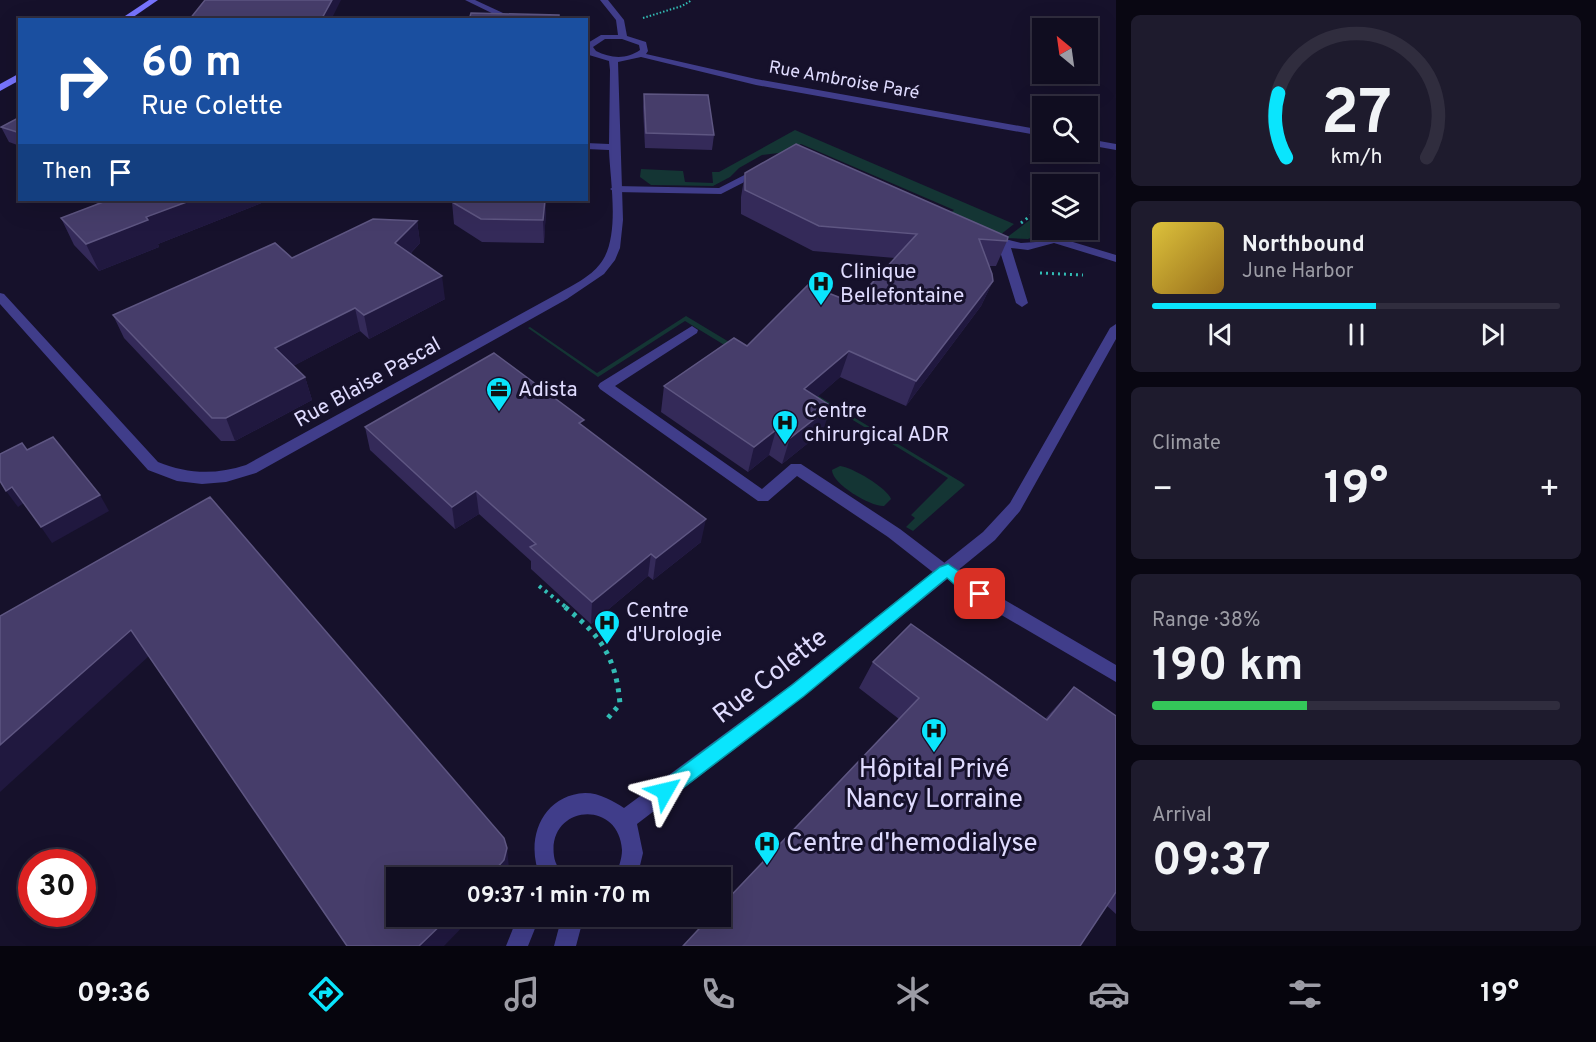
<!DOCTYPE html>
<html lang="en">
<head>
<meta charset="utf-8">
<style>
	:root { --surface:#100d20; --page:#1e1b2d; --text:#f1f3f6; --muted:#9c9ca5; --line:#302d3e; --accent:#0ae5fd }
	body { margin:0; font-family:Overpass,sans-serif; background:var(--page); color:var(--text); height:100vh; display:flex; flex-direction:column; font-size:22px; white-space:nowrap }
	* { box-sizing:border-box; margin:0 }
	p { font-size:20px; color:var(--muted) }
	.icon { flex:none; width:33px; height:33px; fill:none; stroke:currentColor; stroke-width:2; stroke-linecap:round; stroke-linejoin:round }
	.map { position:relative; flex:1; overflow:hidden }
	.sheet { display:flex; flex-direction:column; gap:15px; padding:15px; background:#090712; width:480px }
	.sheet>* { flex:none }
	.top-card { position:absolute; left:18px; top:18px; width:570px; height:183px; border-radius:0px; box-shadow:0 6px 24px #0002,0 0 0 2px var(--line); background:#1a4fa0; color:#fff; overflow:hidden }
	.needle { width:39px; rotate:331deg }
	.tools { position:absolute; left:1032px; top:18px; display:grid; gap:12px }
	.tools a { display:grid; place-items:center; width:66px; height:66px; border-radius:0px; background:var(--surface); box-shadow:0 6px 24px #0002,0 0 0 2px var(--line); font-size:30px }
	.speed { position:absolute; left:18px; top:849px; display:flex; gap:12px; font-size:30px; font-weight:700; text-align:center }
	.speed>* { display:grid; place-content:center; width:78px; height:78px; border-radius:50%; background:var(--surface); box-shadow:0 6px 24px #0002,0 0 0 2px var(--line); line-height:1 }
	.speed .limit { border:9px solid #d22; background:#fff; color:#111 }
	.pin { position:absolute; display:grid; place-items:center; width:51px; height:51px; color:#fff; margin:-26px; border-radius:12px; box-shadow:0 3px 9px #0006 }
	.me { position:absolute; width:66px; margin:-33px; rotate:53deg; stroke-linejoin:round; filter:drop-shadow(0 0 4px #0008) }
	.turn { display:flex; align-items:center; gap:21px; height:126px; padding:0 24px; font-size:27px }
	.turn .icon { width:78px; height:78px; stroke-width:2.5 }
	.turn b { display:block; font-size:42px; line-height:51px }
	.then { display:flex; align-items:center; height:57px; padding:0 24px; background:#0003; gap:12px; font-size:22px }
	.big { font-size:45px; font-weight:700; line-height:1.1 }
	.sheet .widget { flex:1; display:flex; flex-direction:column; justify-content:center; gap:9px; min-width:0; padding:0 21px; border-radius:9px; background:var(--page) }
	.sheet .dial { align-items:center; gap:0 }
	.dial svg { height:156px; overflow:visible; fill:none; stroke:var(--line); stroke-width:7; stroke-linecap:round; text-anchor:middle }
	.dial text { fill:var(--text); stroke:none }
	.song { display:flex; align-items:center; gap:18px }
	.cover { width:72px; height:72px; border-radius:9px; background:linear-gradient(135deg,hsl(50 70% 55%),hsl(40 70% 35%)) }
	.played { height:6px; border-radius:3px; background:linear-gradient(90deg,var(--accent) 55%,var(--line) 55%) }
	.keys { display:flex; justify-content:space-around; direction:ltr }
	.heat { display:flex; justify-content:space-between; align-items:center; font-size:33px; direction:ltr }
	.charge { height:9px; border-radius:4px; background:linear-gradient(90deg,#34c759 38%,var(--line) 0) }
	.trip { position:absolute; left:386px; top:867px; width:345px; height:60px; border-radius:0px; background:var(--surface); box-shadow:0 6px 24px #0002,0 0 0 2px var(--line); font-weight:700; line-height:60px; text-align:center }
	.menu { display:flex; height:96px; justify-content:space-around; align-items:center; background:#06050d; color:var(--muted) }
	.menu .icon { width:42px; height:42px }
	.menu .selected { color:var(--accent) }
	.menu b { font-size:27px; color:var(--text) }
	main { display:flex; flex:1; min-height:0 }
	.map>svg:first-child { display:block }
	.green { fill:#143534 }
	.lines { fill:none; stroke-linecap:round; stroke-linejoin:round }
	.path-far3 { stroke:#32bdb5; stroke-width:2; stroke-dasharray:1.5 2; stroke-linecap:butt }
	.path-far2 { stroke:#32bdb5; stroke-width:3; stroke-dasharray:2 4; stroke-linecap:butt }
	.path-far1 { stroke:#32bdb5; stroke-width:4; stroke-dasharray:3 4.5; stroke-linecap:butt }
	.path { stroke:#32bdb5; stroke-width:5; stroke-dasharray:4 6; stroke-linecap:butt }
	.service { fill:#403d8a; fill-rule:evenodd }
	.minor { fill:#403d8a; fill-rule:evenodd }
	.secondary { fill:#7774fe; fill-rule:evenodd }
	.wall { fill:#342a59 }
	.shaded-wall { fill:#20183f }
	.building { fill:#463d6a; stroke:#5e5682; stroke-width:1.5 }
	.route { fill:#0ae5fd; stroke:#0695a4; stroke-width:1.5 }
	.labels { text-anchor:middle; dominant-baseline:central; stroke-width:6; stroke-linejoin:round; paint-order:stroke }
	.far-street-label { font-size:18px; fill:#e0dcff; stroke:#16112b }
	.poi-label { font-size:21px; fill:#e0dcff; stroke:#16112b; text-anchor:start }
	.street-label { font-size:21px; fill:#e0dcff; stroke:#16112b }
	.near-street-label { font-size:26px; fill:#e0dcff; stroke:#16112b }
	.near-poi-label { font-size:26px; fill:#e0dcff; stroke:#16112b }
</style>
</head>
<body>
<main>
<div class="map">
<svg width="1116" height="946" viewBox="0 0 1116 946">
	<rect width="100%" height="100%" fill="#16112b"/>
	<g class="green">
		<polygon points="795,130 1014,224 1000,235 944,219 954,210 801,144 787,152 762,155 739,168 730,177 713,186 651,185 640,177 641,169 683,171 685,182 713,183 712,172 719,172"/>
		<polygon points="1031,219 1039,227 1039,234 1028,239 1006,238"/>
		<polygon points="686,316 961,482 965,485 913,531 906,527 915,518 911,515 948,478 838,411 824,422 726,346 685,321 598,377 528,328 530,327 597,373"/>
		<path d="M840,466c12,1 47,22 51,33l-7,7c-13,1 -52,-22 -52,-36z"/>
	</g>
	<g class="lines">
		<polyline class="path-far3" points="643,18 682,6 692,0"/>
		<g class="path-far2">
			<polyline points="1021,223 1034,213"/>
			<polyline points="1040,273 1083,275"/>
		</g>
		<polyline class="path-far1" points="539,586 567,608"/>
		<path class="path" d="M565,607c36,29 51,50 55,97l-12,14"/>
		<g class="service">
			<polygon points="760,167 765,170 764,172 721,194 615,192 610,189 615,186 719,188"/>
			<polygon points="989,235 1021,243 1036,242 1053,236 1116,255 1116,262 1054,243 1028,250 1011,248 1028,303 1022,307 1016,303 998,245 983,238"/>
			<polygon points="692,326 698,330 697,333 615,386 762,489 791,464 801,464 900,529 946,564 954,565 986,589 1116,665 1116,682 974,599 947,578 939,577 888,537 797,476 768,501 758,501 600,389 598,386 600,383"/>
			<polygon points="518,916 540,916 528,946 506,946"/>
			<polygon points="562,916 584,916 576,946 554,946"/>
		</g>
		<g class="minor">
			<polygon points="465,0 475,0 518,20 506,20"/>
			<path d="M600,0h8l16,20 3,16 19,6 2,9 -2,3 110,25 286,51v6l-286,-51 -115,-28 -23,5 5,158 -3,28 -5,12 -11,14 -37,25 -311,174 -30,9 -24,2 -25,-3 -29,-11 -148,-166v-11l4,1 154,168c29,12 58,13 88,3l313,-172c14,-8 31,-16 41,-29 21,-26 10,-83 9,-114l-23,-1v-6l23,1 1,-74 -1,-9 -20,-6 -3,-11 15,-9h17l-2,-15zM605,39h17l17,6 1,5c-14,10 -30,8 -44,1l-3,-4z"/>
			<polygon points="1088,139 1116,144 1116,150 1088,145"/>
			<path d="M1116,324v15l-96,172 -25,29 -191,156 -167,128 6,29 -6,25h-22c3,-9 7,-19 7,-28 -3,-52 -75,-45 -68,6 1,8 6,14 9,22h-22c-17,-36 0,-83 44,-85 15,0 28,8 39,15l168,-124 191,-152 27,-29 100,-175z"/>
		</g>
		<g class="secondary">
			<polygon points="149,0 158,0 129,20 119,20"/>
			<polygon points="20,73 20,80 0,91 0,84"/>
		</g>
	</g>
	<g class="wall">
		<polygon points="644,94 714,135 712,150 645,148 643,108"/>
		<polygon points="20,117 20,146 9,142 1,127"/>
		<polygon points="745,173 1007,241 996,266 989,266 993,281 981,306 906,406 840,377 817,397 823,431 782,464 769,455 748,472 661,412 664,386 846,300 861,295 895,258 813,251 741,214 741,197"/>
		<polygon points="94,200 269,200 158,244 159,247 99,271 74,245 61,218 97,204"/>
		<polygon points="452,202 546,210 544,243 482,242 454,224"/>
		<polygon points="417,221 420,243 411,253 445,299 369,339 360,331 293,366 305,377 312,400 235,441 221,441 124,338 113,315 292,258"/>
		<polygon points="365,427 584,427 701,542 653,580 648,576 591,624 531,569 531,561 479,514 455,529 370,450"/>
		<polygon points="873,662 1045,719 1074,687 1116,716 1116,914 899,719 859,688"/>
	</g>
	<g class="shaded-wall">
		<polygon points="332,0 341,0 331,20 321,20"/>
		<polygon points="192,200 269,200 158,244 159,247 99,271 86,244 146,217"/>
		<polygon points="545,200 546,200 546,210 544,243 543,220"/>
		<polygon points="417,221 420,243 399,265 395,243"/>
		<polygon points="442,276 445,299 369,339 364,315"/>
		<polygon points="993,281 981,306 906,406 916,381"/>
		<polygon points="355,308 360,331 282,372 275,348"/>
		<polygon points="849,351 840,377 797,415 804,389"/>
		<polygon points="305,377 312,400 235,441 226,418"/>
		<polygon points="831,406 823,431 782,464 790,438"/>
		<polygon points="776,430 769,455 748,472 754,447"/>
		<polygon points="12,487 24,503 18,507 6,491"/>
		<polygon points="476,491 479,514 455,529 452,507"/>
		<polygon points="100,495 109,511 52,543 41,527"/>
		<polygon points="706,519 701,542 653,580 656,558"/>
		<polygon points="651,554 648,576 591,624 592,602"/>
		<polygon points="131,630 149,656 0,792 0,745"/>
		<polygon points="507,848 509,868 508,878 488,878"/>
		<polygon points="450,916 473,916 444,946 419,946"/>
	</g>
	<g class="building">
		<polygon points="205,0 332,0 321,20 189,20"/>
		<polygon points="471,13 559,15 559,20 469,20"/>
		<polygon points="644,94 708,95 714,135 646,133"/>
		<polygon points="20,117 20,133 1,127"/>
		<polygon points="796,144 1008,237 1007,241 979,239 992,274 993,281 916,381 849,351 804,389 831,406 790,438 776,430 754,447 664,386 734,338 747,346 808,285 846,300 853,292 861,295 917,234 819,226 745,190 745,173"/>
		<polygon points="105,200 192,200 146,217 148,220 86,244 61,218 106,201"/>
		<polygon points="452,200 545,200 543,220 481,219 452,202"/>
		<polygon points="373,219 417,221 395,243 442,276 364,315 355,308 275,348 305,377 226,418 212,418 113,315 275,243 292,258"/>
		<polygon points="494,353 584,420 579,423 706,519 656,558 651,554 592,602 530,547 536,544 476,491 452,507 365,427"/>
		<polygon points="53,437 100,495 41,527 12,487 6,491 0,481 0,454 22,443 27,450"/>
		<polygon points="210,497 504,838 507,848 504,860 488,878 396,878 396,916 450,916 419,946 347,946 131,630 0,745 0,616"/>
		<polygon points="911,624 1047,720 1074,687 1116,716 1116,892 1080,946 683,946 711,916 720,916 720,907 919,698 873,662"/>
	</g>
	<path class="route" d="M948,564l37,25 3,5 -3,4c-12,5 -28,-12 -38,-20l-143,118 -133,101 -6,3 -6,-3 -3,-6 3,-7 133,-99 148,-118z"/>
	<defs>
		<symbol id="hospital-pin" viewBox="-11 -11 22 30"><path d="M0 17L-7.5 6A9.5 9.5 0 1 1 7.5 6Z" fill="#0ae5fd" stroke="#16112b"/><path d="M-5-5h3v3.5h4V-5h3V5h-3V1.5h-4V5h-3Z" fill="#111"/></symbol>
		<symbol id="office-pin" viewBox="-11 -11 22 30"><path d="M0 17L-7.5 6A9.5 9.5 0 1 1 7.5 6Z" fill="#0ae5fd" stroke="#16112b"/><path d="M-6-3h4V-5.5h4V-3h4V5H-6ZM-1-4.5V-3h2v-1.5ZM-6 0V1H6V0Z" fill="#111"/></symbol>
	</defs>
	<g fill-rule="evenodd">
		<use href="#hospital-pin" x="806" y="269" width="30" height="40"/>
		<use href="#office-pin" x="484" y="375" width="30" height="40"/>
		<use href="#hospital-pin" x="770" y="408" width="30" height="40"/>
		<use href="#hospital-pin" x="592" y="608" width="30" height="40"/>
		<use href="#hospital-pin" x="919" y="716" width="30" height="40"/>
		<use href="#hospital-pin" x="752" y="829" width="30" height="40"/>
	</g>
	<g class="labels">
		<g class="far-street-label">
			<text transform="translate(844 81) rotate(10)">Rue Ambroise Paré</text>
		</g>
		<g class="poi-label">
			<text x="840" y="272">Clinique<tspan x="840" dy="24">Bellefontaine</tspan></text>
			<text x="518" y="390">Adista</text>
			<text x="804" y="411">Centre<tspan x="804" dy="24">chirurgical ADR</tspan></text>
			<text x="626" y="611">Centre<tspan x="626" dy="24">d'Urologie</tspan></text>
		</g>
		<g class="street-label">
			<text transform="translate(368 383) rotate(-29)">Rue Blaise Pascal</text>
		</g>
		<g class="near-street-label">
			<text transform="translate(771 677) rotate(-38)">Rue Colette</text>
		</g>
		<g class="near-poi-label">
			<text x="934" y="770">Hôpital Privé<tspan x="934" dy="30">Nancy Lorraine</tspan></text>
			<text x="786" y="844" text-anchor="start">Centre d'hemodialyse</text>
		</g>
	</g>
</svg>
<div class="tools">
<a><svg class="needle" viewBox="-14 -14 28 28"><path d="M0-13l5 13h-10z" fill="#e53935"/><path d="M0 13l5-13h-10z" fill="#9c9ca5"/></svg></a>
<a><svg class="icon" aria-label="search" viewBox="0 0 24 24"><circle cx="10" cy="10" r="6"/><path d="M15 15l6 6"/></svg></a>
<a><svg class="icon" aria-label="layers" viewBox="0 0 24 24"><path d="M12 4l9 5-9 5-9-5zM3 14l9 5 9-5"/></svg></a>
</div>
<div class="speed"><div class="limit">30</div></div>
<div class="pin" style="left:980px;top:594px;background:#d93025"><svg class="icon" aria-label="arrive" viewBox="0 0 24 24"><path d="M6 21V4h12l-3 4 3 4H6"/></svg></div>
<svg class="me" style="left:665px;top:791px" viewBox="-20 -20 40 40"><path d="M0-17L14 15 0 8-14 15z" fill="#0ae5fd" stroke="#fff" stroke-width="4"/></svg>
<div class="trip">09:37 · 1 min · 70 m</div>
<div class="top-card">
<div class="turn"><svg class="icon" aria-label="right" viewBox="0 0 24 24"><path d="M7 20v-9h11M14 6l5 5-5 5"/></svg><div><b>60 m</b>Rue Colette</div></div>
<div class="then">Then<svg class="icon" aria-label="arrive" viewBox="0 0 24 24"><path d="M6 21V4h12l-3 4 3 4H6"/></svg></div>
</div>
</div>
<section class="sheet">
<div class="widget dial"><svg viewBox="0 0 100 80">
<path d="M14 69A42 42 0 1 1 86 69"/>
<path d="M14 69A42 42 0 0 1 10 36" stroke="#0ae5fd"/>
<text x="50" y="56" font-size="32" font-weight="700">27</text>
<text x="50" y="72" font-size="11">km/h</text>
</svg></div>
<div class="widget">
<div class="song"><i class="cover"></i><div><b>Northbound</b><p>June Harbor</p></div></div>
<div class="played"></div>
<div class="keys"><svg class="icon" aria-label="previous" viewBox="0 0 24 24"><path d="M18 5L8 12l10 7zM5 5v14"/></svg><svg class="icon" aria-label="pause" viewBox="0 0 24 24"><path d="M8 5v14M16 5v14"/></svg><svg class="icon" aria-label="next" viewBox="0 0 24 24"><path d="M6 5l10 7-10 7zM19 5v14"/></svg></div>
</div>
<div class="widget"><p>Climate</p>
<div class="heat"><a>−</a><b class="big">19°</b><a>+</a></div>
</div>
<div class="widget"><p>Range · 38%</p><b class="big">190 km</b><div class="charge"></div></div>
<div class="widget"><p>Arrival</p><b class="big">09:37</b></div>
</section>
</main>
<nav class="menu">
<b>09:36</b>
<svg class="icon selected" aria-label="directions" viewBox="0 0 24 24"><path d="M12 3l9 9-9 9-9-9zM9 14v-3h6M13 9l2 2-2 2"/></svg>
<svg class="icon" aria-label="music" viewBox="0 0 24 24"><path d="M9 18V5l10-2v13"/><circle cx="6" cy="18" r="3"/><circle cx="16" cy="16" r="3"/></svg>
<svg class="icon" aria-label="phone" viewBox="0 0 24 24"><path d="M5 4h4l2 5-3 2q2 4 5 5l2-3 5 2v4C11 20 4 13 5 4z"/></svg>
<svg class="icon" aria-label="climate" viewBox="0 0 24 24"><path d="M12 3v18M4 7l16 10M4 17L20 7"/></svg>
<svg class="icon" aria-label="car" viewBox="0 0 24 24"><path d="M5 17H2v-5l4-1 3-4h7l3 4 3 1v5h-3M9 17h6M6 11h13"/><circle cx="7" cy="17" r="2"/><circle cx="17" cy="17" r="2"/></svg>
<svg class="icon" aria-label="filters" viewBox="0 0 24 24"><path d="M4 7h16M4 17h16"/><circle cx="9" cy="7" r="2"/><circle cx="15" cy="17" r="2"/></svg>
<b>19°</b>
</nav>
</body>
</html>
